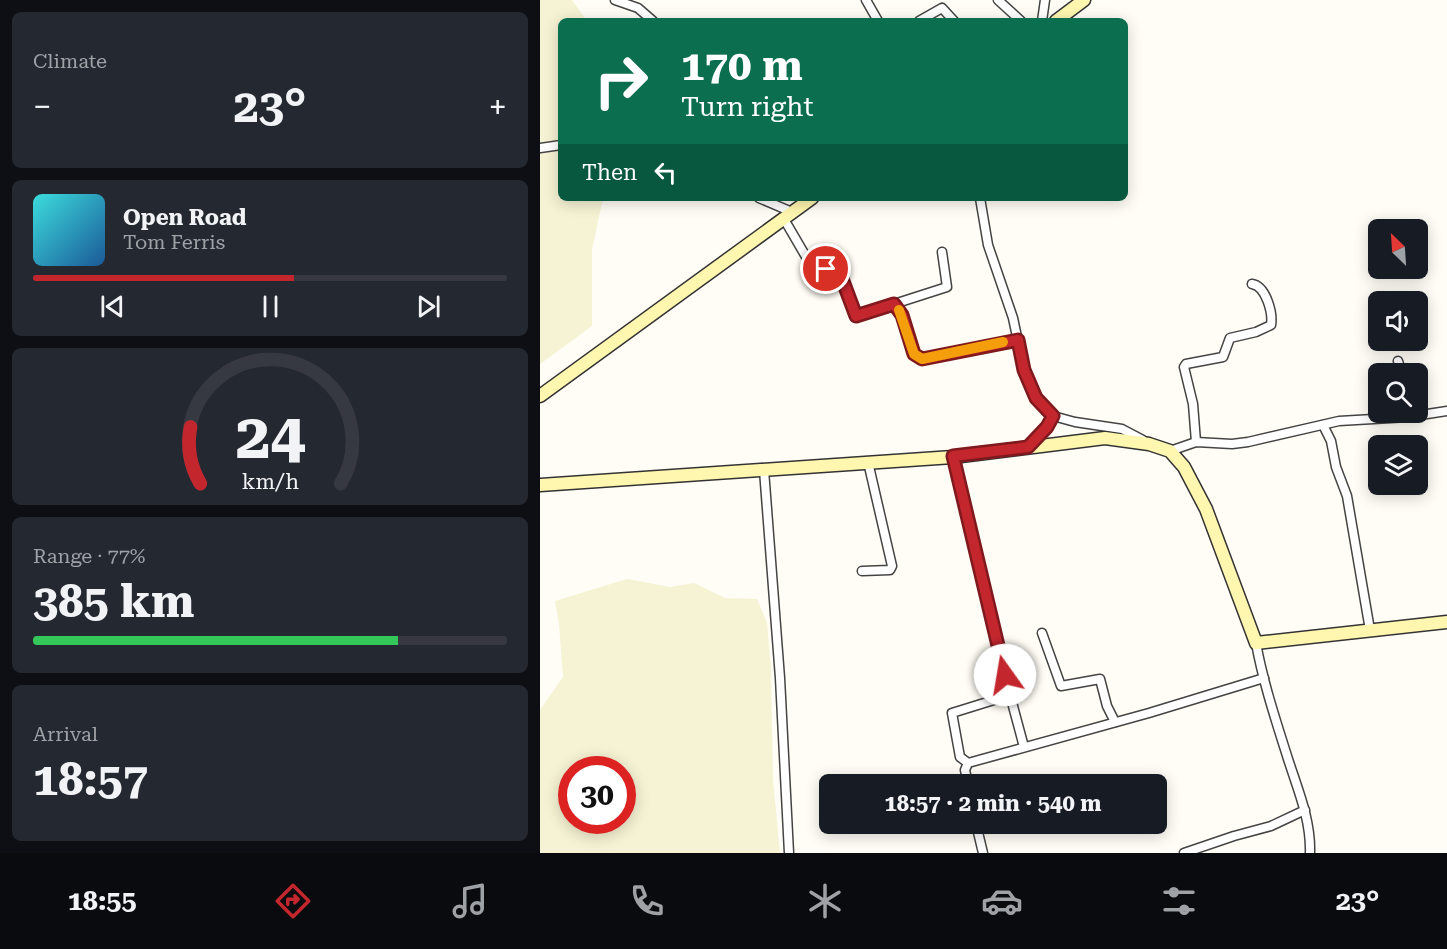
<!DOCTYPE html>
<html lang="en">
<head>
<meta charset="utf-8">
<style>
	:root { --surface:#171b24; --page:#242831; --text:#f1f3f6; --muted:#9ea1a6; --line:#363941; --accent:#c4262e }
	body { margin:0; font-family:"Roboto Serif",serif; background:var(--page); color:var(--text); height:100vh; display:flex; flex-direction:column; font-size:22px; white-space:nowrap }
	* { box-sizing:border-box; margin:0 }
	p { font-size:20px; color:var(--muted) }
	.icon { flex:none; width:33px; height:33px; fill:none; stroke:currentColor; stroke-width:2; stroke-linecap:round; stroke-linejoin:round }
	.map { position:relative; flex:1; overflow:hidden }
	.details { display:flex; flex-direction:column; gap:12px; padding:12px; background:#0d0f14; width:540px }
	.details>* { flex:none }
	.hud { position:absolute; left:18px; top:18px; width:570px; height:183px; border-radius:9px; box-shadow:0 3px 15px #0003; background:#0b6e4f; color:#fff; overflow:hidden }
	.needle { width:39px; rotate:335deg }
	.tools { position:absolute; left:828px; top:219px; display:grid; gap:12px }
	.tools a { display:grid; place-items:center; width:60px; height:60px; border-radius:9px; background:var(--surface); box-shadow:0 3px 15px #0003; font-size:30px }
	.speed { position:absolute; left:18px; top:756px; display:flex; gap:12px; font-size:30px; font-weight:700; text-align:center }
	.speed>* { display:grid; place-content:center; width:78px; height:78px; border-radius:50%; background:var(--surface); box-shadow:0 3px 15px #0003; line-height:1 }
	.speed .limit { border:9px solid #d22; background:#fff; color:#111 }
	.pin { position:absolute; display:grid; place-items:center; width:51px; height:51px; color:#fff; margin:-26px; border:3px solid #fff; border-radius:50%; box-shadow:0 2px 6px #0007 }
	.me { position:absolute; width:66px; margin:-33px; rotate:347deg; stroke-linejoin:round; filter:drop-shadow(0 0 4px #0008) }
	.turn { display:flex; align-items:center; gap:21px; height:126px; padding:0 24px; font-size:27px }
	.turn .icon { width:78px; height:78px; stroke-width:2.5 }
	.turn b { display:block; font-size:42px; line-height:51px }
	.then { display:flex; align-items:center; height:57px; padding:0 24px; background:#0003; gap:12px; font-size:22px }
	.big { font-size:45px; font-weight:700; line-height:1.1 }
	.details .tile { flex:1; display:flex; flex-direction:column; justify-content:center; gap:9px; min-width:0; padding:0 21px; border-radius:9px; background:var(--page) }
	.details .dial { align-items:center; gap:0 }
	.dial svg { height:156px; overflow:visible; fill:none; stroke:var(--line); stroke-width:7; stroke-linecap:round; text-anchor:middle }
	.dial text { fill:var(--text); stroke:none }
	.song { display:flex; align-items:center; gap:18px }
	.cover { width:72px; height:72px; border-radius:9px; background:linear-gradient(135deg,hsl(180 70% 55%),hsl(210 70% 35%)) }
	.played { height:6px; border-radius:3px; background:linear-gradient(90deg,var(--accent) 55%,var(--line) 55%) }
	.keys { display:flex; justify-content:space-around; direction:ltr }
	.heat { display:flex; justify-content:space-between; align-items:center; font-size:33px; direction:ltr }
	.charge { height:9px; border-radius:4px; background:linear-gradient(90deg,#34c759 77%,var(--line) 0) }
	.trip { position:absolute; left:279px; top:774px; width:348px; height:60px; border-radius:9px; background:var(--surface); box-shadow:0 3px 15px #0003; font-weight:700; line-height:60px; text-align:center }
	.tabs { display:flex; height:96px; justify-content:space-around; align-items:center; background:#090b0e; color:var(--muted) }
	.tabs .icon { width:42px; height:42px }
	.tabs .on { color:var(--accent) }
	.tabs b { font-size:27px; color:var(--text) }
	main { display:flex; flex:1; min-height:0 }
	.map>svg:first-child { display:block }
	.farmland { fill:#f6f3d4; fill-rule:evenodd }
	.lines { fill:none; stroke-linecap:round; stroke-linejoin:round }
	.minor-casing { stroke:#444; stroke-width:11 }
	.secondary-casing { stroke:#333; stroke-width:15 }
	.minor { stroke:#fff; stroke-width:8 }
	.secondary { stroke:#fff6b0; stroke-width:12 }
	.route-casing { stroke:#7f191e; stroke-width:15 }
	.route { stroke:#c4262e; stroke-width:10 }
	.slow { stroke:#f59e0b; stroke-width:10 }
</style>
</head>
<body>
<main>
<section class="details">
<div class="tile"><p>Climate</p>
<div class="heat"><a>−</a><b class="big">23°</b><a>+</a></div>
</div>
<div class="tile">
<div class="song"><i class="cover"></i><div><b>Open Road</b><p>Tom Ferris</p></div></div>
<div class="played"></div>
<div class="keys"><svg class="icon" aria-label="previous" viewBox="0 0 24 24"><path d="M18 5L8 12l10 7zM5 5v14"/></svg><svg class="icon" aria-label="pause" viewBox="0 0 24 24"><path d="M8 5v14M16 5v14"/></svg><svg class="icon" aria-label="next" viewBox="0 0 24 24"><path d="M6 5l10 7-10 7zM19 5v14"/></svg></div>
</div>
<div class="tile dial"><svg viewBox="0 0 100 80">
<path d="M14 69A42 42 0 1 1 86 69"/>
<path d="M14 69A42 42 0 0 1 9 40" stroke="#c4262e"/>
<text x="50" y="56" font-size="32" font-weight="700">24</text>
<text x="50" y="72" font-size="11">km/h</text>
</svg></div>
<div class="tile"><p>Range · 77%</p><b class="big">385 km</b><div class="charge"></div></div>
<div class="tile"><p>Arrival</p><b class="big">18:57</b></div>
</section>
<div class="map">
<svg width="907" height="853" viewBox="0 0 907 853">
	<rect width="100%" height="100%" fill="#fffdf5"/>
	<g class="farmland">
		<polygon points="0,0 32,0 47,21 21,21 21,198 63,198 52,250 52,326 0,364"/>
		<path d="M87,579l43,8 24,-4 31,15 32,1 10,24 4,47 2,110 7,73h-240v-143l23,-33 -4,-53 -4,-23zM32,770h50v50h-50z"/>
	</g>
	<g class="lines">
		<defs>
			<g id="minor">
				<polyline points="75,0 98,8 113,21"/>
				<polyline points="326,0 338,21"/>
				<polyline points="458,0 481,21"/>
				<polyline points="379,21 402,8 414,21"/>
				<polyline points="502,21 505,0"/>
				<polyline points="0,148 21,145"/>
				<polyline points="219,198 252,212"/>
				<polyline points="440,198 448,245 473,318 484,370 496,398 513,416 535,422 582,429 603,440"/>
				<polyline points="244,219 272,267 286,269 298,268 316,316 354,304 362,315 374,354 382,359 478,340"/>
				<polyline points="354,304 407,287 402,252"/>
				<polyline points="858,361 862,374"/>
				<polyline points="783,425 791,441 796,467 807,496 830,630"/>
				<path d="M656,442l-3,-38 -9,-37 2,-3 37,-7 7,-19 26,-6 15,-7c2,-12 -5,-39 -19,-41"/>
				<polyline points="488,447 507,427 513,416"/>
				<polyline points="630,451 656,442 692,444 708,442 799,421 868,417 907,411"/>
				<polyline points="413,457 470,695 412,713 420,757 428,763 609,713 724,678"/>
				<polyline points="224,470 240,678 249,853"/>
				<polyline points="322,571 350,570 352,566 328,462"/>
				<polyline points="502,633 521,686 560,679 567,706 575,722"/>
				<path d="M716,643c7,39 20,78 32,116 10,31 23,61 22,94"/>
				<polyline points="470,695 484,747"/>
				<polyline points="428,763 425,770 428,784"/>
				<polyline points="436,824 443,853"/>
				<polyline points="644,853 694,836 731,826 765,810"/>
			</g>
			<g id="secondary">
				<polyline points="516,21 544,0"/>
				<polyline points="0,396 272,198"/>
				<polyline points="0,485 413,457 565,438 609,444 630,451 644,467 666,509 716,643 907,622"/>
			</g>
		</defs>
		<use href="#minor" class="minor-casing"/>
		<use href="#secondary" class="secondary-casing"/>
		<use href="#minor" class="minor"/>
		<use href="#secondary" class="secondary"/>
	</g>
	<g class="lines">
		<defs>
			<polyline id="route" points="286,269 298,268 316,316 354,304 362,315 374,354 382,359 478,340 484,370 496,398 513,416 507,427 488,447 413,456 465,675"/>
		</defs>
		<use href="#route" class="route-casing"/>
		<use href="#route" class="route"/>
		<polyline class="slow" points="359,310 374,354 382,359 463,342"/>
	</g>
</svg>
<div class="tools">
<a><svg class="needle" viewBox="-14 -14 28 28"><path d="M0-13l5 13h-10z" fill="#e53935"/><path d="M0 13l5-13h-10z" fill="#9ea1a6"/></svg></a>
<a><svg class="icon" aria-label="sound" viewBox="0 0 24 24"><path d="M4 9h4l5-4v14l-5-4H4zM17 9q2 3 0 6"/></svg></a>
<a><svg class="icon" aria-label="search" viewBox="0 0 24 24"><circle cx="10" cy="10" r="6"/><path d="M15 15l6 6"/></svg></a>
<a><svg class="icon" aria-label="layers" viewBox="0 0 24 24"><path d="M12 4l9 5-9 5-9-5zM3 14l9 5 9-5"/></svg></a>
</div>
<div class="speed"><div class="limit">30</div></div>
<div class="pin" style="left:286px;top:269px;background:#d93025"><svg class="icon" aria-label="arrive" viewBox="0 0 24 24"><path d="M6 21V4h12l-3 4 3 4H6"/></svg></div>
<svg class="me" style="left:465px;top:675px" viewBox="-20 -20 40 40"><circle r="19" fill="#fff"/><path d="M0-13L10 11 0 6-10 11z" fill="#c4262e"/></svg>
<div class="trip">18:57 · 2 min · 540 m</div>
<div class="hud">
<div class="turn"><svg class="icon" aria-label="right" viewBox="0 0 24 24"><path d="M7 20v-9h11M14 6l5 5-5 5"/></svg><div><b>170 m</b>Turn right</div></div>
<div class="then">Then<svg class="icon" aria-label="left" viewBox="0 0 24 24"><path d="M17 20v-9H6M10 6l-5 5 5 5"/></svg></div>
</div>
</div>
</main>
<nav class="tabs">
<b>18:55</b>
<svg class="icon on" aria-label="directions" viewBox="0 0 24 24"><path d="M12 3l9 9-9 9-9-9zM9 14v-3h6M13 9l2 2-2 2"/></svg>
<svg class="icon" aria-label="music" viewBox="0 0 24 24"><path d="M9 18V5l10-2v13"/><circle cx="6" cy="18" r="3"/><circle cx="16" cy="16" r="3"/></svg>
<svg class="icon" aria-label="phone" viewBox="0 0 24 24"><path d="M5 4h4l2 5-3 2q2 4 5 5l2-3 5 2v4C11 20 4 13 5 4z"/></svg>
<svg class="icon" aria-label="climate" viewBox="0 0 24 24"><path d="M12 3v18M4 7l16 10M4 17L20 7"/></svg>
<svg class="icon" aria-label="car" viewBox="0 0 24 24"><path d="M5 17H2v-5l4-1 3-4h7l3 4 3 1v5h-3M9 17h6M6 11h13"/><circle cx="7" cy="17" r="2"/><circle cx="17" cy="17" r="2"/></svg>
<svg class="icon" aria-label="filters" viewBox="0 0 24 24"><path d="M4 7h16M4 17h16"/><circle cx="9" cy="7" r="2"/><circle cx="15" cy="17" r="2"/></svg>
<b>23°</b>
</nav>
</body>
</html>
